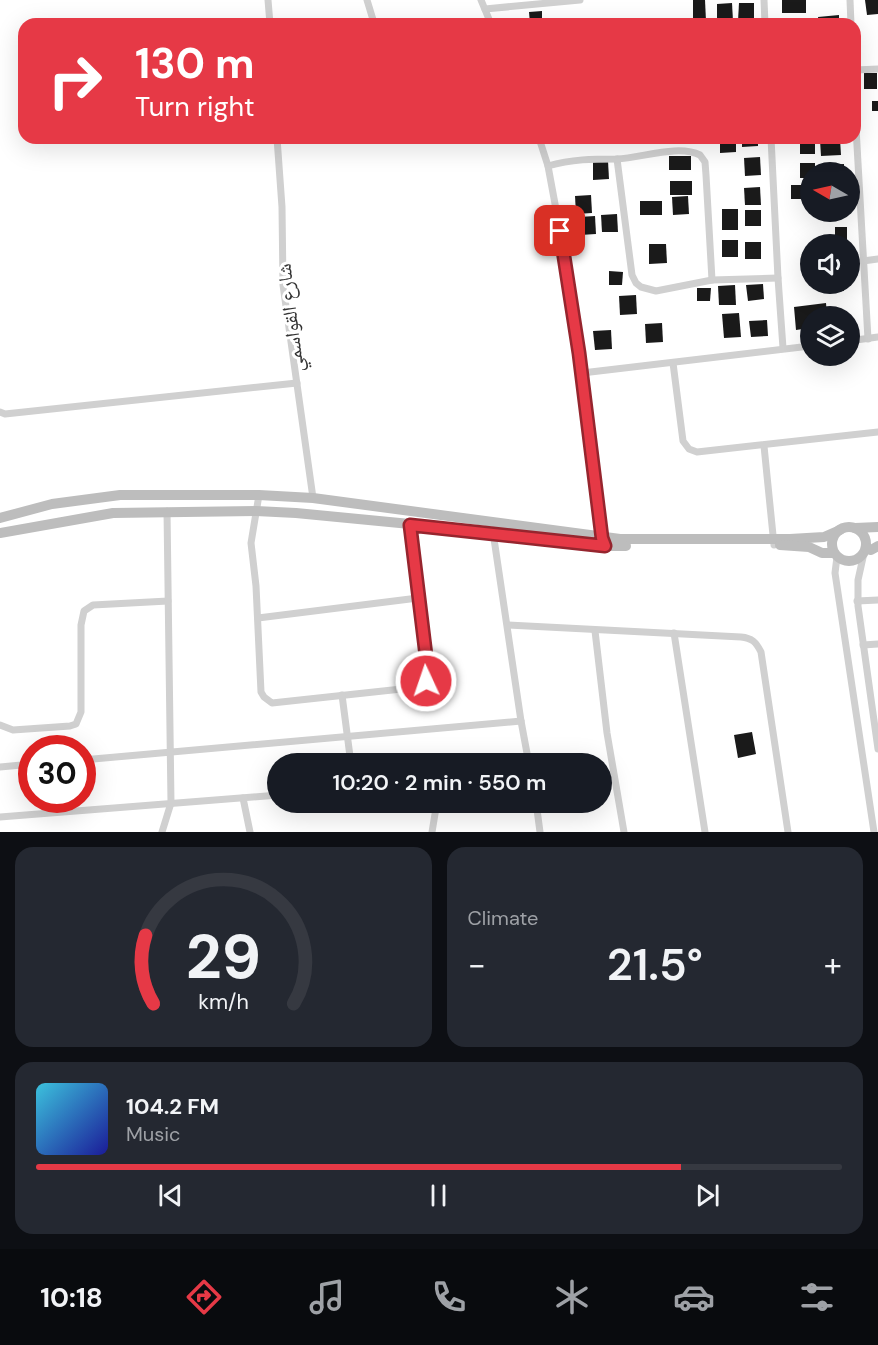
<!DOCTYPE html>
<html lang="en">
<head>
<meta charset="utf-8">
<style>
	:root { --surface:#171b24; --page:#242831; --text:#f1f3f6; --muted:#9ea1a6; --line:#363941; --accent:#e63946 }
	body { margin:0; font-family:"DM Sans","Noto Naskh Arabic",sans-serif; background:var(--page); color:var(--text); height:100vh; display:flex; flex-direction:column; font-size:22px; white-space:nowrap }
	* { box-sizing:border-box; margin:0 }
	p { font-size:20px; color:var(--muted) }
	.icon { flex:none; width:33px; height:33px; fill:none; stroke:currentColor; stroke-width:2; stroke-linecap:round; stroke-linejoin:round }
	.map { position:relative; height:832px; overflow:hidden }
	.details { display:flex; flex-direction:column; gap:15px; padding:15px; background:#0d0f14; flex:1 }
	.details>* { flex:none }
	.banner { position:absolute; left:18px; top:18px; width:843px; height:126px; border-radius:18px; box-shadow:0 6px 24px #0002; background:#e63946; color:#fff; overflow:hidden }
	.needle { width:39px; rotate:279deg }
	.controls { position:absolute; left:800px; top:162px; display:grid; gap:12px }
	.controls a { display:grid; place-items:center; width:60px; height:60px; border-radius:50%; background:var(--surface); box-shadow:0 6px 24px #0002; font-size:30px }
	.speed { position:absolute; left:18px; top:735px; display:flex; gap:12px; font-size:30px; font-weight:700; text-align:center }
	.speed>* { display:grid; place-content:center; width:78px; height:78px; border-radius:50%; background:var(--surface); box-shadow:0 6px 24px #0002; line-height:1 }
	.speed .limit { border:9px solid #d22; background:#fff; color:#111 }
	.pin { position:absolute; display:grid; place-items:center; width:51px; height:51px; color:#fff; margin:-26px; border-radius:12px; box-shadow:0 3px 9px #0006 }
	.me { position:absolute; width:66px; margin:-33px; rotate:357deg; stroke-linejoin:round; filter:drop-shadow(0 0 4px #0008) }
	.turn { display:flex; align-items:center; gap:21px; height:126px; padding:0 18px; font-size:27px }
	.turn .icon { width:78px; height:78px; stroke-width:2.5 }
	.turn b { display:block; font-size:42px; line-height:51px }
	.big { font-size:45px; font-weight:600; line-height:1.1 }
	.details .widget { flex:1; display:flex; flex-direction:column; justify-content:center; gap:9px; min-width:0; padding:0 21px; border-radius:18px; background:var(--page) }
	.details .dial { align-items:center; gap:0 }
	.dial svg { height:156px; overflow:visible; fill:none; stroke:var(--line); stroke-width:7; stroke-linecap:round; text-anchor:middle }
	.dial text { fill:var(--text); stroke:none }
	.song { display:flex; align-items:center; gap:18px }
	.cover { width:72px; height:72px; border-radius:9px; background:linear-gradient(135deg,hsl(190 70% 55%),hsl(240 70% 35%)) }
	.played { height:6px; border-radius:3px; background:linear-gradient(90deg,var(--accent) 80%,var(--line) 80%) }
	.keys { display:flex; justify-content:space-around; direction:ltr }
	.heat { display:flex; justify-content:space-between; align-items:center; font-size:33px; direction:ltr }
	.details .tiles { flex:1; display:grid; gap:15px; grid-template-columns:1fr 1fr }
	.widget:last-child { grid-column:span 2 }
	.trip { position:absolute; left:267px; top:753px; width:345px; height:60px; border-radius:30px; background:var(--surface); box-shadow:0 6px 24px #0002; font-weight:600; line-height:60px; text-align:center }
	.menu { display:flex; height:96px; justify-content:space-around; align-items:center; background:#090b0e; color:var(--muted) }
	.menu .icon { width:42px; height:42px }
	.menu .active { color:var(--accent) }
	.menu b { font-size:27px; color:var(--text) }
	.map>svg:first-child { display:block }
	.building { fill:#1a1a1a }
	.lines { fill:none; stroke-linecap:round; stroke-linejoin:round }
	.minor { stroke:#d0d0d0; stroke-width:7 }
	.secondary { stroke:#bdbdbd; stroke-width:10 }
	.route-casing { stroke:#96252e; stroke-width:15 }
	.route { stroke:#e63946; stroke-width:10 }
	.labels { text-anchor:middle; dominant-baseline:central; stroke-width:6; stroke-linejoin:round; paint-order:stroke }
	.street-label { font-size:20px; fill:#333; stroke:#fff }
</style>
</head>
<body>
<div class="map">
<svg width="878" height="832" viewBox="0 0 878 832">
	<rect width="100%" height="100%" fill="#fff"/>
	<g class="building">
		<polygon points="693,0 705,0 706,21 693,21"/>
		<rect x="782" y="0" width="24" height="13"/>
		<polygon points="865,0 878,0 878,14 867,15"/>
		<polygon points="732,3 733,21 717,21 717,4"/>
		<polygon points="739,3 754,3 754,21 738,21"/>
		<polygon points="542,11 542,24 530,24 529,12"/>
		<polygon points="839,15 839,24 819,24 818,17"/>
		<polygon points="806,18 806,24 786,24 785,19"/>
		<rect x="864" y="73" width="13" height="16"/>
		<rect x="872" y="101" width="6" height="10"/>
		<polygon points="720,138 736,138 736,152 720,153"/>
		<polygon points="742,138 758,138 758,146 742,147"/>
		<rect x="800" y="139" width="15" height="15"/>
		<polygon points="840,139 841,155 821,156 820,140"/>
		<rect x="669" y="156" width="22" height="14"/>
		<polygon points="760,157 761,175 745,176 744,158"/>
		<polygon points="608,161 609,179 593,180 593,162"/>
		<polygon points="800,163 815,163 815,172 810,172 810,178 800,178"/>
		<polygon points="844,164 844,172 827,172 827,165"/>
		<rect x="670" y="181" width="22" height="14"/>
		<rect x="791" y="185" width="19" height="14"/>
		<polygon points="760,187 761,205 745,205 744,188"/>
		<polygon points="591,195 592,213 576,214 575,196"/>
		<polygon points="688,196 689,214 673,215 672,197"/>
		<rect x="640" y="201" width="22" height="14"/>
		<rect x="722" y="209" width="16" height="21"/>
		<rect x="745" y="210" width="16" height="16"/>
		<polygon points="617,214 618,232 602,232 601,215"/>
		<polygon points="595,216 596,234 580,235 579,217"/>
		<rect x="835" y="227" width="12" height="14"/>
		<rect x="722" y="240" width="16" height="17"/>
		<rect x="745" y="242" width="16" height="17"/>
		<polygon points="649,244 666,244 667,263 649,264"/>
		<polygon points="609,271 623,272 622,285 609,285"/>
		<polygon points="763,284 764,299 748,301 746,285"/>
		<polygon points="826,284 843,284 844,291 827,292"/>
		<polygon points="735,285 736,305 719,305 718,286"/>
		<polygon points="697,288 711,288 710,301 697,301"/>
		<polygon points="636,295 637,314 620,315 619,296"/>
		<polygon points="826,303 827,316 810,316 810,328 796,330 794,307"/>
		<polygon points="739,313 741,337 724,338 722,314"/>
		<polygon points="767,320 768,336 751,337 749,321"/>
		<polygon points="662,323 663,342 646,343 645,324"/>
		<polygon points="611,330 612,349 595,350 593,331"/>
		<polygon points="752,732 756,754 738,758 734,735"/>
	</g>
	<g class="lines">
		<g class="minor">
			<polyline points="268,0 270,24"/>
			<polyline points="367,0 374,23"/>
			<polyline points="481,0 491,24"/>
			<polyline points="764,0 765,24"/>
			<polyline points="850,0 851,24"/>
			<polyline points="485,9 580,0"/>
			<polyline points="855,70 878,69"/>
			<polyline points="855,110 868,339"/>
			<polyline points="277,138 282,207 283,285 313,498"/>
			<polyline points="539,138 548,166 568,274 602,538"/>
			<polyline points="771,138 778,278 783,348"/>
			<polyline points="617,159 632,275 636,283 641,287 656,291 712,280 778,278"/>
			<path d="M548,166c24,-7 45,-7 69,-7 25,-1 61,-15 83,-4l5,7 1,13 6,105"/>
			<polyline points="863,261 878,259"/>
			<polyline points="849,341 878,337"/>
			<polyline points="673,363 683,441 689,449 697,452 878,432"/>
			<polyline points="582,373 810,346"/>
			<polyline points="0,412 5,414 297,383"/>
			<polyline points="764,446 774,545"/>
			<polyline points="259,495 251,543 256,586 261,692 264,697 272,703 420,687 424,685 428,672 410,525"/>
			<polyline points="493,532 521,721 529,764"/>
			<polyline points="864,553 858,580 858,606 878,749"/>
			<polyline points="837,557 835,573 874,832"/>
			<polyline points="857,601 878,600"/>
			<polyline points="258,618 418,598"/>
			<path d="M508,625l233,12c11,1 15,5 20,15l27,180"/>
			<polyline points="595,631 607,733 624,832"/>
			<polyline points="674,633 705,832"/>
			<polyline points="863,645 878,644"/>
			<polyline points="342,695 351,764"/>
			<polyline points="0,725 13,730 70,726 76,724 81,712 81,625 84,611 93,605 168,601"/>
			<polyline points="82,760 521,721"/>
			<polyline points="0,767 32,764"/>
			<polyline points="243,798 250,832"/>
			<polyline points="536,802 540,832"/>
			<polyline points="0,817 278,795"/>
			<polyline points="162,832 171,803 167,511"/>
			<polyline points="432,832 437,802"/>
		</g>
		<g class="secondary">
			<polyline points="0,518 52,504 120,495 259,495 313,498 620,539 790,539 824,537 840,530"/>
			<circle cx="849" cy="544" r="17"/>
			<polyline points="855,528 878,527"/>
			<polyline points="0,533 113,513 256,511 296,513 493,532 605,546 626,546"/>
			<polyline points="780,545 809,547 822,553 834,553"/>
			<polyline points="866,548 871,550 878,546"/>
		</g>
	</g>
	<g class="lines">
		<defs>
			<polyline id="route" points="426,681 428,672 410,525 605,546 602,538 579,353 560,231"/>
		</defs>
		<use href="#route" class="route-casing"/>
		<use href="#route" class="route"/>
	</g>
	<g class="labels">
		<g class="street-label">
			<text transform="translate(290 318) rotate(-97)">شارع القواسمي</text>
		</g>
	</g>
</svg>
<div class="controls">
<a><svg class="needle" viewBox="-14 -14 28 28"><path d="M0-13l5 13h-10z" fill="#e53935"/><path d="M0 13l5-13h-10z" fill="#9ea1a6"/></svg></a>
<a><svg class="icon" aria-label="sound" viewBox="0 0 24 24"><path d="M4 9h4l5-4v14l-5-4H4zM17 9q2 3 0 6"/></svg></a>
<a><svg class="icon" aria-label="layers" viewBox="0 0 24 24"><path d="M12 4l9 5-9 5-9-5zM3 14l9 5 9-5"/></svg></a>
</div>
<div class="speed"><div class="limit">30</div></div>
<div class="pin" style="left:560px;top:231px;background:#d93025"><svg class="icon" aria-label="arrive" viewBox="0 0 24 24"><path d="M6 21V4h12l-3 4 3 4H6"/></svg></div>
<svg class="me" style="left:426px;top:681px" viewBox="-20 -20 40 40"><circle r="17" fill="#e63946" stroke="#fff" stroke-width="3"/><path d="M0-11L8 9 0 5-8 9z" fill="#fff"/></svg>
<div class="trip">10:20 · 2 min · 550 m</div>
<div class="banner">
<div class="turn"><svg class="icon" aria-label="right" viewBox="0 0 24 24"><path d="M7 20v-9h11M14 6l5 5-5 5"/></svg><div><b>130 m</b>Turn right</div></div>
</div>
</div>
<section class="details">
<div class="tiles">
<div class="widget dial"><svg viewBox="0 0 100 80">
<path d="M14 69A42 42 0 1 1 86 69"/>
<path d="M14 69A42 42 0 0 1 10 34" stroke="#e63946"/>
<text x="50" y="56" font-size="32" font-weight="700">29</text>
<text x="50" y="72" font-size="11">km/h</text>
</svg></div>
<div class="widget"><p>Climate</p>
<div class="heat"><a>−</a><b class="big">21.5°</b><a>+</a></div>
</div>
<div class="widget">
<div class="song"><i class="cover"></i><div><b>104.2 FM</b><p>Music</p></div></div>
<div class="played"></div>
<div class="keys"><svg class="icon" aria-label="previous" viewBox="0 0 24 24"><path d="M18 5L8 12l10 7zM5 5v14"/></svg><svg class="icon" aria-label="pause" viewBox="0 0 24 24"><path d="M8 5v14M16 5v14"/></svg><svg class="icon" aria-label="next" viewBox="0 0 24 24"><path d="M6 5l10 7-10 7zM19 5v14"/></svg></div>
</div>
</div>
</section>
<nav class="menu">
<b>10:18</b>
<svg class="icon active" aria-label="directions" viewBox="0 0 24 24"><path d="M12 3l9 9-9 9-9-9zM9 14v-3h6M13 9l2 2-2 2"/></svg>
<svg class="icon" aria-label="music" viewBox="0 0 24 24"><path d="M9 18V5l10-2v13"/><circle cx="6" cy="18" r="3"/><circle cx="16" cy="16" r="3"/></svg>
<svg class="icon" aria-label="phone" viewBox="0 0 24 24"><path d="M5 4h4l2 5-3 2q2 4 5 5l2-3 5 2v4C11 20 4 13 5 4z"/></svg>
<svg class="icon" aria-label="climate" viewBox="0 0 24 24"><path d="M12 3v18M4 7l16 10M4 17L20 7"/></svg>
<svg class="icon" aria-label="car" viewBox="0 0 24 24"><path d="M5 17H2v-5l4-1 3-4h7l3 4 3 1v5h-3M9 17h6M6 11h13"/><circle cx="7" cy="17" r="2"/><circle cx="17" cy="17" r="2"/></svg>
<svg class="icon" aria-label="filters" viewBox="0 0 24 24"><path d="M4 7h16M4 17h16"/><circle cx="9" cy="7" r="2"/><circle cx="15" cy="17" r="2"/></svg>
</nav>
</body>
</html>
